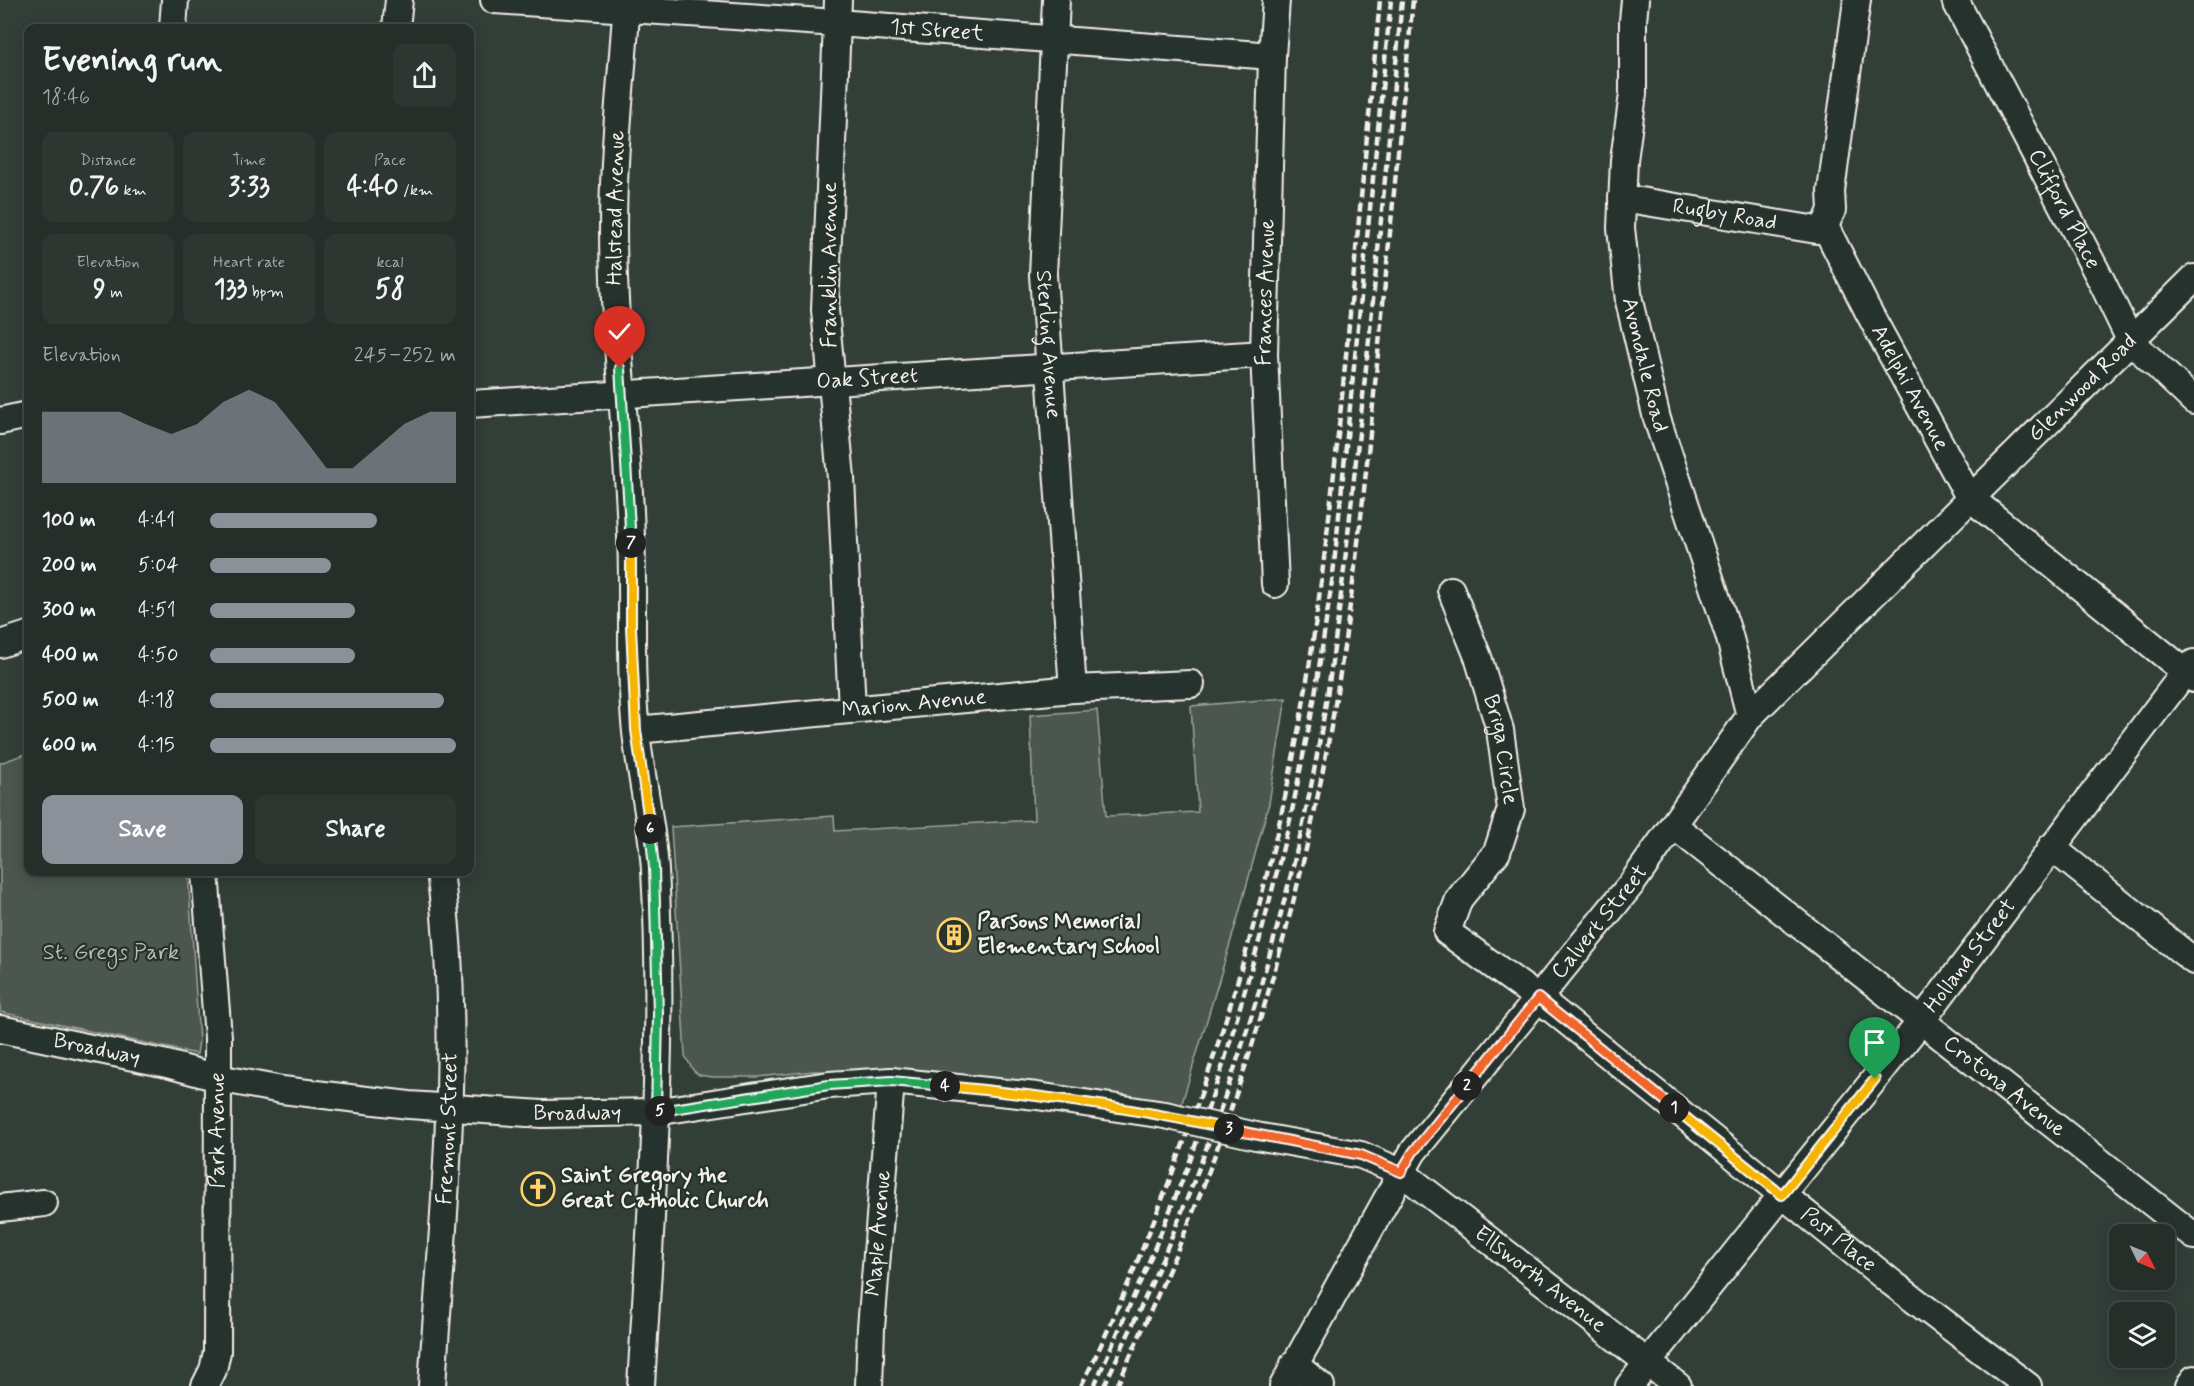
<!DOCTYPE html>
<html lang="en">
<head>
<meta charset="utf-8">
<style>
	:root { --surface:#262e2a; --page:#2e3632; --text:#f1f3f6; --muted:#a4a8a8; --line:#424a47; --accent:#8c9099 }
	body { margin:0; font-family:Mynerve,sans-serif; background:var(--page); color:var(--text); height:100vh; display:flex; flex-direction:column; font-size:22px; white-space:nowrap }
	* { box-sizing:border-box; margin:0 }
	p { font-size:20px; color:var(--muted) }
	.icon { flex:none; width:33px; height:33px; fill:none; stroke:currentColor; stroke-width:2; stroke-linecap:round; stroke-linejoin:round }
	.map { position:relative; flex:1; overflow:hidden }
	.sheet { position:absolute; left:24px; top:24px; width:450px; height:852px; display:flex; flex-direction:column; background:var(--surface); border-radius:12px; box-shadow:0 3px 15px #0003,0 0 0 2px var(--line) }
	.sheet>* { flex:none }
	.needle { width:39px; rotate:133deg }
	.controls { position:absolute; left:2109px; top:1224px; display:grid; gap:12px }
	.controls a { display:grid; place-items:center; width:66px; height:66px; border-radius:12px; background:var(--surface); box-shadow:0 3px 15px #0003,0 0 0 2px var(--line); font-size:30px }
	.pin { position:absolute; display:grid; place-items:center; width:51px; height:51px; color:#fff; margin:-62px -26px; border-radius:50% 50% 50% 0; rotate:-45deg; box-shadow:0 0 6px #0007 }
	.pin .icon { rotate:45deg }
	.km { position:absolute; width:30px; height:30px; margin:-15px; border-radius:50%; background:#222; color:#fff; font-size:16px; line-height:30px; text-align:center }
	.round { display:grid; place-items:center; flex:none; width:63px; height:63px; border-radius:12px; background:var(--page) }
	.headline { display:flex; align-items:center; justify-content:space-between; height:102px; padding:0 18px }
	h1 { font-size:33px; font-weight:800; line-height:45px }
	.metrics { display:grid; grid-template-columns:repeat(3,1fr); gap:9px; height:102px; padding:6px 18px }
	.metrics div { display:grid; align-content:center; border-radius:12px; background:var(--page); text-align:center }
	.metrics b { font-size:26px; font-weight:800 }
	.metrics small { font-size:16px; font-weight:400 }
	.metrics p { font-size:16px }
	.chart { height:168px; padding:12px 18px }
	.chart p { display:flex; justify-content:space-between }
	.chart svg { width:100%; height:108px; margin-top:6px; fill:var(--accent); opacity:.7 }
	.button { display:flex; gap:12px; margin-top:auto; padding:12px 18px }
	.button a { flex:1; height:69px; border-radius:12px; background:var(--accent); color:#fff; font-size:24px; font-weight:800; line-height:69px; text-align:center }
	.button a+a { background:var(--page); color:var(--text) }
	ul { padding:0 18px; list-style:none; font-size:20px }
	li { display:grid; grid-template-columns:96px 72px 1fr; align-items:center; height:45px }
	li i { height:15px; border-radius:8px; background:var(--accent) }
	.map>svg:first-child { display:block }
</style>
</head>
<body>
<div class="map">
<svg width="2194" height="1386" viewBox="0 0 2194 1386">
	<rect width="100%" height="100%" fill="#323e38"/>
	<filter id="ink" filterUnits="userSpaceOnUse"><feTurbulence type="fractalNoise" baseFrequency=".0167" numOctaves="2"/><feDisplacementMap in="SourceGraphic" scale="12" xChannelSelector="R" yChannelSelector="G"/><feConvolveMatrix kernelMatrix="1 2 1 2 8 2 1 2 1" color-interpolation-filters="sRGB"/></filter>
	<g filter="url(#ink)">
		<!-- green -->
		<g fill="#4c564f" stroke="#a0a49c" stroke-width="1.5">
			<path d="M1286 698 1269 803 1238 917 1179 1113 913 1074 814 1071 758 1077H712L699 1075 693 1070 685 1056 671 827 834 816 835 831 1034 820 1030 715 1097 710 1106 816 1198 812 1191 706Z"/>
			<path d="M28 753V872H188L199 1041 197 1054 0 1012V763Z"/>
		</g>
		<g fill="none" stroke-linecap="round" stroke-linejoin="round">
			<!-- minor casing -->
			<g stroke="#f4f1e8" stroke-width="30">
				<g id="minor">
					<path id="s1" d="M494 0 837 23 1272 56"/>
					<path d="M627 0C622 77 613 153 613 230 613 332 628 434 631 536 634 601 629 667 636 732 641 778 652 823 655 870 665 1042 651 1214 641 1386"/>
					<path d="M838 0 825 310 841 478 852 710"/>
					<path id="s2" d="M1056 0 1043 275 1073 689"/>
					<path id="s3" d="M1635 0 1633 21V94L1624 160 1621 228 1629 301 1657 419 1729 635 1750 716"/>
					<path id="s4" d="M1857 0 1831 191 1832 210 1825 226 1867 309 1969 497 2194 679"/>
					<path id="s5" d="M1955 0 2102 282 2130 340 2194 401"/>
					<path d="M173 28 175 0"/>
					<path d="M396 28 399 0"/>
					<path id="s6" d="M1622 198 1817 230 1825 226"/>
					<path id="s7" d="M470 404 1264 354"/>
					<path d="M0 421 28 415"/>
					<path id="s8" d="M1275 584 1264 354 1272 56 1276 0"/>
					<path id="s9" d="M1451 590 1478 657 1500 730 1511 809 1497 852 1459 899 1447 932 1538 998 1892 1283 2028 1386"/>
					<path d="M0 644 28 635"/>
					<path id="s10" d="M636 730 1073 689 1191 684"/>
					<path id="s11" d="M1673 825 2194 1236"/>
					<path d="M2051 847 2194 961"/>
					<path id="s12" d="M0 1029 167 1064 218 1078 282 1090 409 1105 542 1114 655 1112 829 1085 891 1081 1037 1096 1165 1115"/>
					<path id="s13" d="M1256 1136 1361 1155 1401 1172 1678 1386"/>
					<path d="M0 1208 44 1203"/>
					<path d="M1294 1364 1321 1386"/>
					<path id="s14" d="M205 1386 213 1370 217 1352 218 1078V1037L205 872"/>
					<path id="s15" d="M432 1386C443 1215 463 1042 440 872"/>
					<path id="s16" d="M869 1386 871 1328 891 1081"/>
					<path id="s17" d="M1283 1386 1413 1152 1633 882 1750 716 2194 278"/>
					<path id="s18" d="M1629 1386 1922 1020 2185 672 2194 663"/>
					<path d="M2189 1386 2194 1379"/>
				</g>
			</g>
			<!-- minor -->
			<use href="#minor" stroke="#26332d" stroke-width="26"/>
			<!-- rail -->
			<g stroke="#f4f1e8" stroke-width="4.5" stroke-dasharray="9 4.5" stroke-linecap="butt">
				<path d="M1081 1386C1109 1331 1133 1273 1156 1215 1222 1049 1274 875 1304 699 1326 564 1339 429 1352 293 1361 195 1371 98 1380 0"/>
				<path d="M1094 1386 1148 1264 1189 1164 1224 1062 1260 938 1291 816 1314 701 1333 575 1391 0"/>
				<path d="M1104 1386C1122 1347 1141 1308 1158 1269 1220 1125 1270 971 1304 819 1329 707 1342 592 1354 478 1372 319 1387 159 1402 0"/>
				<path d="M1117 1386C1149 1314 1183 1242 1210 1168 1252 1054 1287 937 1313 818 1346 668 1362 516 1377 364 1389 243 1401 121 1413 0"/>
			</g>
			<!-- minor-bridge casing -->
			<g stroke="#f4f1e8" stroke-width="30" stroke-linecap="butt">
				<path id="minor-bridge" d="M1165 1115 1256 1136"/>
			</g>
			<!-- minor-bridge -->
			<use href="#minor-bridge" stroke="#26332d" stroke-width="26"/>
		</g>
	</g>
	<g fill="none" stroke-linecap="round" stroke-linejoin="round" filter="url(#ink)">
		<!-- split-1 casing -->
		<g stroke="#fff" stroke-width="12">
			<path id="split-1" d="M1674 1108 1782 1195 1875 1079"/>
		</g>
		<!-- split-2 casing -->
		<g stroke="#fff" stroke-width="12">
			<path id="split-2" d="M1467 1086 1538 998 1674 1108"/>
		</g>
		<!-- split-3 casing -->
		<g stroke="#fff" stroke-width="12">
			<path id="split-3" d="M1229 1129 1361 1155 1401 1172 1413 1152 1467 1086"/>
		</g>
		<!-- split-4 casing -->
		<g stroke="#fff" stroke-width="12">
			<path id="split-4" d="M945 1086C1040 1095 1135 1108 1229 1129"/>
		</g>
		<!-- split-5 casing -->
		<g stroke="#fff" stroke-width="12">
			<path id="split-5" d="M660 1111 829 1085 891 1081 945 1086"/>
		</g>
		<!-- split-6 casing -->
		<g stroke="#fff" stroke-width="12">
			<path id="split-6" d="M650 829 654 868 658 1014 656 1112 660 1111"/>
		</g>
		<!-- split-7 casing -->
		<g stroke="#fff" stroke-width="12">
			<path id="split-7" d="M631 543V627L636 730 650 829"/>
		</g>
		<!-- split-8 casing -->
		<g stroke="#fff" stroke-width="12">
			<path id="split-8" d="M620 368 631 543"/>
		</g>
		<!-- split-1 -->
		<use href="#split-1" stroke="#f5b400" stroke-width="8"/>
		<!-- split-2 -->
		<use href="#split-2" stroke="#f0652b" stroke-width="8"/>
		<!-- split-3 -->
		<use href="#split-3" stroke="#f0652b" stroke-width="8"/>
		<!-- split-4 -->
		<use href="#split-4" stroke="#f5b400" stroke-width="8"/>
		<!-- split-5 -->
		<use href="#split-5" stroke="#22a559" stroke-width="8"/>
		<!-- split-6 -->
		<use href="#split-6" stroke="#22a559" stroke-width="8"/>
		<!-- split-7 -->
		<use href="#split-7" stroke="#f5b400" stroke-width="8"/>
		<!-- split-8 -->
		<use href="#split-8" stroke="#22a559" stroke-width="8"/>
	</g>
	<!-- icons -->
	<defs>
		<g id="building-ring" transform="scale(1.725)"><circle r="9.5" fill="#26332d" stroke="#ffd166" stroke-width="1.5"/><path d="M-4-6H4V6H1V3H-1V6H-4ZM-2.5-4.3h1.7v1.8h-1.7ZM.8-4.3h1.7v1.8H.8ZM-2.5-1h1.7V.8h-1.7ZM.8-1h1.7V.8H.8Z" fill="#ffd166"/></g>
		<g id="church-ring" transform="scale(1.725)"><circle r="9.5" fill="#26332d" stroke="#ffd166" stroke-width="1.5"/><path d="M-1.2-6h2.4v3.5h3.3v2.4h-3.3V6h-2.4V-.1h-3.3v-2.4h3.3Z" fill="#ffd166"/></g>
	</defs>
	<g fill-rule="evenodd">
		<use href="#building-ring" x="954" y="935"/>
		<use href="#church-ring" x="538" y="1189"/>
	</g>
	<g text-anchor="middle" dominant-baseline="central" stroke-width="4.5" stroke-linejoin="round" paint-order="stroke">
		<!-- street labels -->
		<g font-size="22" fill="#f4f1e8" stroke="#26332d">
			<text stroke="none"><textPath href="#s1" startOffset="444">1st Street</textPath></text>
			<text transform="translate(616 208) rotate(-89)">Halstead Avenue</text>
			<text stroke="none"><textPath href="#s5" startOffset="236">Clifford Place</textPath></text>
			<text stroke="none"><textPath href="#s6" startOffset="104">Rugby Road</textPath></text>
			<text transform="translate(830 265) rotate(-90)">Franklin Avenue</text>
			<text stroke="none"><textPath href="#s8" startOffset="292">Frances Avenue</textPath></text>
			<text stroke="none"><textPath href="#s2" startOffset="345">Sterling Avenue</textPath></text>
			<text stroke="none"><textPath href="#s3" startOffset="368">Avondale Road</textPath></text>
			<text stroke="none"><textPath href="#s7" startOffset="398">Oak Street</textPath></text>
			<text stroke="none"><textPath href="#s17" startOffset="1286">Glenwood Road</textPath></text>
			<text stroke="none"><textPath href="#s4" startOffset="412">Adelphi Avenue</textPath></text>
			<text stroke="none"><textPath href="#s10" startOffset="279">Marion Avenue</textPath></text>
			<text stroke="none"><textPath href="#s9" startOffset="168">Briga Circle</textPath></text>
			<text stroke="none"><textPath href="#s17" startOffset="564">Calvert Street</textPath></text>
			<text stroke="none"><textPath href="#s18" startOffset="549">Holland Street</textPath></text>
			<text stroke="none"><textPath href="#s12" startOffset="99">Broadway</textPath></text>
			<text stroke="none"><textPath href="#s11" startOffset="422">Crotona Avenue</textPath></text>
			<text stroke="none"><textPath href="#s12" startOffset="585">Broadway</textPath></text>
			<text stroke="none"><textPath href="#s15" startOffset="258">Fremont Street</textPath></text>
			<text stroke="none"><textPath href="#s14" startOffset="258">Park Avenue</textPath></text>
			<text stroke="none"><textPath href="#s16" startOffset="153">Maple Avenue</textPath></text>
			<text stroke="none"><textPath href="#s9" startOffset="867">Post Place</textPath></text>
			<text stroke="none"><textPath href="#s13" startOffset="326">Ellsworth Avenue</textPath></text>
		</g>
		<!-- poi labels -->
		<g font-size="22" font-weight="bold" fill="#f4f1e8" stroke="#26332d" text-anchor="start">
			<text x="977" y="922">Parsons Memorial<tspan x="977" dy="25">Elementary School</tspan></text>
			<text x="561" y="1176">Saint Gregory the<tspan x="561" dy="25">Great Catholic Church</tspan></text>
		</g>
		<!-- park labels -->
		<g font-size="22" fill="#b9bbb2" stroke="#26332d">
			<text x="111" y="953">St. Gregs Park</text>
		</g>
	</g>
</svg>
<div class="controls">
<a><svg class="needle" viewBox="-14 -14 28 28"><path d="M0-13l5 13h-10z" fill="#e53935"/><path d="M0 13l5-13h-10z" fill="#a4a8a8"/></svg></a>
<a><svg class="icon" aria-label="layers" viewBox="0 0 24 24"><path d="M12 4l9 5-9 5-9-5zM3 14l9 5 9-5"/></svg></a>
</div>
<div class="pin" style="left:1875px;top:1079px;background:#1e9e55"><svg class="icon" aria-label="arrive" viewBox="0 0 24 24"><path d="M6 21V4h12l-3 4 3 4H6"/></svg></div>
<div class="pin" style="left:620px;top:368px;background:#d93025"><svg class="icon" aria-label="check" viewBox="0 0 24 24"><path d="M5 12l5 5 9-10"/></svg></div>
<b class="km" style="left:1674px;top:1108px">1</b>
<b class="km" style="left:1467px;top:1086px">2</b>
<b class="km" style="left:1229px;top:1129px">3</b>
<b class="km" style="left:945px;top:1086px">4</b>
<b class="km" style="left:660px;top:1111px">5</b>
<b class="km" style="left:650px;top:829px">6</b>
<b class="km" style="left:631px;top:543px">7</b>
<section class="sheet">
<div class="headline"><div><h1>Evening run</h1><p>18:46</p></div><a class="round"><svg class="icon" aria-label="share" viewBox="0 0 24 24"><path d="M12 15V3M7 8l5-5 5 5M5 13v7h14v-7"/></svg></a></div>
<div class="metrics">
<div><p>Distance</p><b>0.76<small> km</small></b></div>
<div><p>Time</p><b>3:33</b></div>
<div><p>Pace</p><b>4:40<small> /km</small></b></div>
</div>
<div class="metrics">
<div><p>Elevation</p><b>9<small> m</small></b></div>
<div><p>Heart rate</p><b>133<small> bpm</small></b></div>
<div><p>kcal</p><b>58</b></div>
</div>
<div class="chart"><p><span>Elevation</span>245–252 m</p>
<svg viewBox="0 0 160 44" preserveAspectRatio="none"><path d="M0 44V15L10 15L20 15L30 15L40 20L50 24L60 20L70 11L80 6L90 11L100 24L110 38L120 38L130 29L140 20L150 15L160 15V44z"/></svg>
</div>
<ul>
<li><b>100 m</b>4:41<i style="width:68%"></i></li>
<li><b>200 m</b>5:04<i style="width:49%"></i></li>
<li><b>300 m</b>4:51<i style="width:59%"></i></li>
<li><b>400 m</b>4:50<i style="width:59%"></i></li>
<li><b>500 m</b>4:18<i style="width:95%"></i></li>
<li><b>600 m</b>4:15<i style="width:100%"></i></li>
</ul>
<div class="button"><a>Save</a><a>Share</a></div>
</section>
</div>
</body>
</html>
